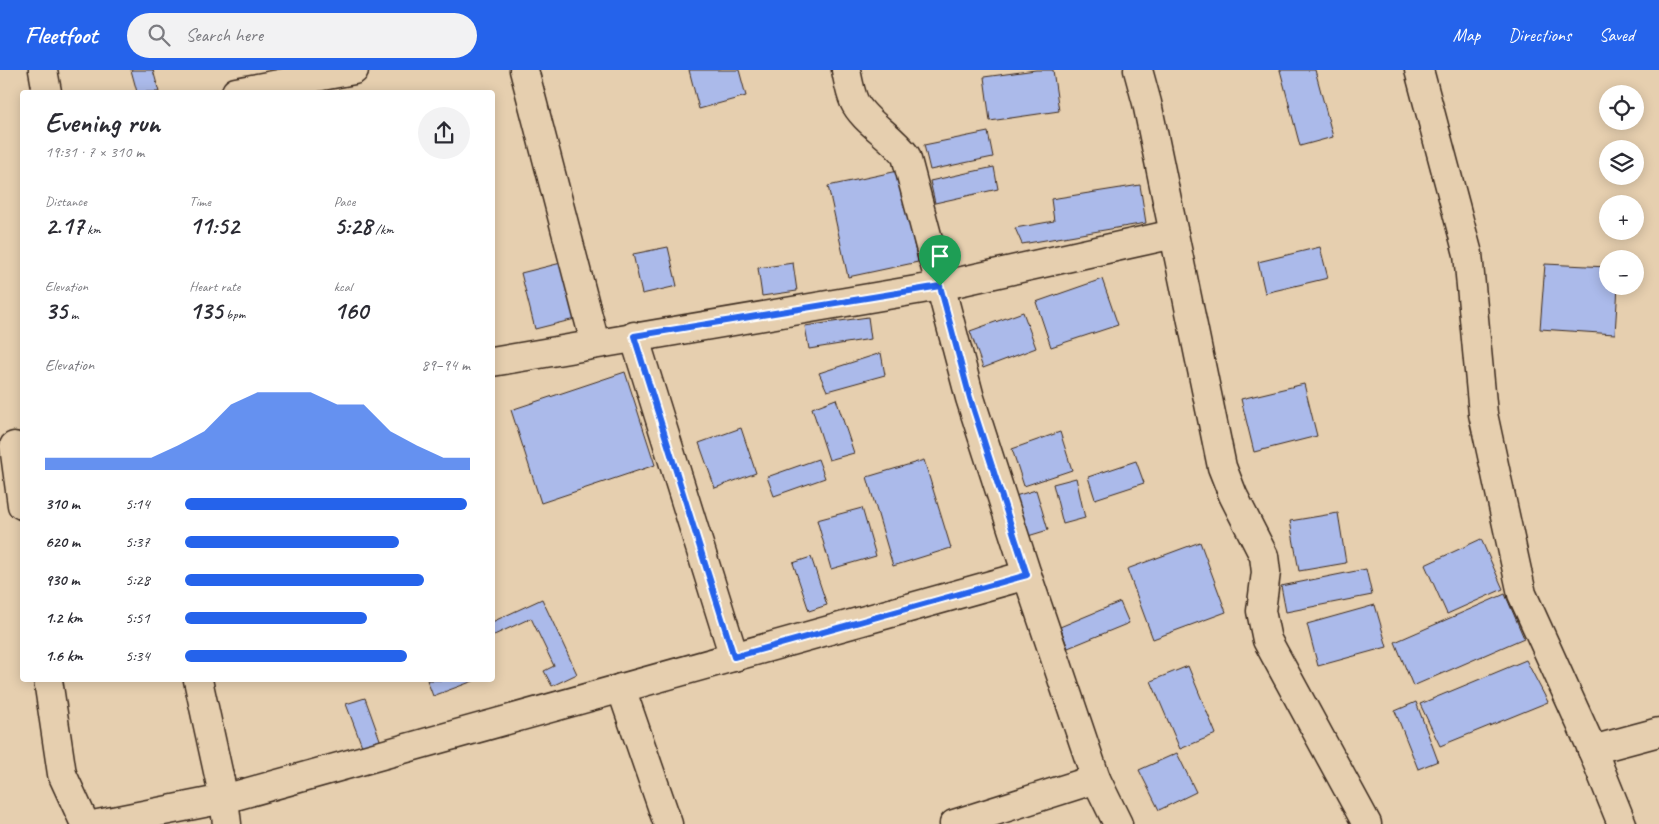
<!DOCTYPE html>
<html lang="en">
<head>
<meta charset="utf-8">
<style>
	:root { --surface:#fff; --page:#f2f2f3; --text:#2b2b33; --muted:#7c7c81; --accent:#2563eb }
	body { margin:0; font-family:Caveat,sans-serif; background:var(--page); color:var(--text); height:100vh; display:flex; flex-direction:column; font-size:19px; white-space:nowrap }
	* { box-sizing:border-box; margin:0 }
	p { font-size:16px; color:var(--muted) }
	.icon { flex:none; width:28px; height:28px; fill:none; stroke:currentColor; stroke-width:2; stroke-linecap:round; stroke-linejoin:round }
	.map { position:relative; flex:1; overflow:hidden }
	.drawer { position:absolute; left:20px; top:20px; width:475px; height:592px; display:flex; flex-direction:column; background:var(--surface); border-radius:5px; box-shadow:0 2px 12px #0003 }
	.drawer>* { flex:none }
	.fabs { position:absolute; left:1599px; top:15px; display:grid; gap:10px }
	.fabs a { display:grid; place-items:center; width:45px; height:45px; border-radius:50%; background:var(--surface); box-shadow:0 2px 12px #0003; font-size:25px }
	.pin { position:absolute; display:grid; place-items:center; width:42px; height:42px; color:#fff; margin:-51px -21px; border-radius:50% 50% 50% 0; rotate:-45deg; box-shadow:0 0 5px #0007 }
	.pin .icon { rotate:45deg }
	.round { display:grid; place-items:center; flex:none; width:52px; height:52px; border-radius:26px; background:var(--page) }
	.head { display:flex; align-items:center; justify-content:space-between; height:85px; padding:0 25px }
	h1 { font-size:28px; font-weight:600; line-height:38px }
	.stats { display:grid; grid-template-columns:repeat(3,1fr); gap:8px; height:85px; padding:5px 25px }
	.stats div { display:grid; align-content:center }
	.stats b { font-size:25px; font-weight:600 }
	.stats small { font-size:14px; font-weight:400 }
	.stats p { font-size:14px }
	.chart { height:140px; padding:10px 25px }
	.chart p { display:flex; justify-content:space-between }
	.chart svg { width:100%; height:90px; margin-top:5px; fill:var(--accent); opacity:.7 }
	ul { padding:0 25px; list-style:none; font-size:16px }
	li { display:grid; grid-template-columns:80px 60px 1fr; align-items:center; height:38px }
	li i { height:12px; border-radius:6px; background:var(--accent) }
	header { display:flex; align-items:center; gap:30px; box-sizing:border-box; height:70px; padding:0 25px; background:var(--accent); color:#fff }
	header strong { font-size:24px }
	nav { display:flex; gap:28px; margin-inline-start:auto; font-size:18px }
	.search { width:350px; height:45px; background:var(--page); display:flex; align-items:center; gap:12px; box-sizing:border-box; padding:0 18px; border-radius:28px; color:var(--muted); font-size:19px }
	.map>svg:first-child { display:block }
</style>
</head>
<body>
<header>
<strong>Fleetfoot</strong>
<div class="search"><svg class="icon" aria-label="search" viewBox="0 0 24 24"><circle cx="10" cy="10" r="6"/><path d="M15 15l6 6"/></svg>Search here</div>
<nav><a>Map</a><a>Directions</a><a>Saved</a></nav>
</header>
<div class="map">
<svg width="1659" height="754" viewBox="0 0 1659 754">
	<rect width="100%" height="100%" fill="#e6cfaf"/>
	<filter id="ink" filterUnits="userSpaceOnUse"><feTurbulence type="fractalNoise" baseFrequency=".02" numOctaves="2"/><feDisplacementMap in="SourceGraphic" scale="10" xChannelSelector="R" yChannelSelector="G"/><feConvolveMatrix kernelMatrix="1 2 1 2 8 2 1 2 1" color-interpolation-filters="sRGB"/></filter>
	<g filter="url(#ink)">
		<!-- building -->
		<g fill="#abbaea" stroke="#3b2a1e">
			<path d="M131 0H153L159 22H137Z"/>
			<path d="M689 0H739L746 26 699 39Z"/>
			<path d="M1036 0H1053L1059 41 990 51 984 7Z"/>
			<path d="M1280 0H1315L1333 67 1300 76Z"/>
			<path d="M988 62 993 87 930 100 924 75Z"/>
			<path d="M994 97 998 119 935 133 930 111Z"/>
			<path d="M898 101 918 192 848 207 828 116Z"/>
			<path d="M1140 115 1146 153 1022 174 1015 158 1054 151 1051 129Z"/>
			<path d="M668 177 677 216 642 224 633 184Z"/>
			<path d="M1320 177 1328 208 1265 223 1258 192Z"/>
			<path d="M561 193 575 249 535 259 521 203Z"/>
			<path d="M793 193 797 221 762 226 758 198Z"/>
			<path d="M1545 194 1608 197V216H1618L1615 264 1540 259Z"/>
			<path d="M1102 209 1118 255 1051 277 1036 232Z"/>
			<path d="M1023 242 1036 278 983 298 970 261Z"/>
			<path d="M868 247 871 269 809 279 805 256Z"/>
			<path d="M881 283 885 305 827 321 819 303Z"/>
			<path d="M625 302 655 395 541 433 511 340Z"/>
			<path d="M1304 314 1317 366 1254 382 1241 329Z"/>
			<path d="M836 329 854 383 829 390 812 338Z"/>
			<path d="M741 358 756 403 715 418 699 373Z"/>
			<path d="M1060 362 1072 400 1024 416 1012 379Z"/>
			<path d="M818 389 825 408 774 426 767 407Z"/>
			<path d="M924 390 951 478 893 496 867 407Z"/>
			<path d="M1136 391 1144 413 1095 429 1088 407Z"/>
			<path d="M1076 408 1085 448 1063 454 1053 414Z"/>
			<path d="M1036 420 1048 460 1028 466 1015 426Z"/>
			<path d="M862 438 876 486 831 499 817 450Z"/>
			<path d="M1338 443 1346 493 1299 501 1290 451Z"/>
			<path d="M1481 469 1503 519 1447 544 1425 495Z"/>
			<path d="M1200 472 1226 542 1153 569 1127 499Z"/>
			<path d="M811 487 827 535 809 541 793 493Z"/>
			<path d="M1366 499 1372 525 1286 542 1281 516Z"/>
			<path d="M1505 524 1524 568 1413 616 1395 572Z"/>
			<path d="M542 529 577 604 552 616 544 601 554 596 531 548 492 566V552Z"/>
			<path d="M1120 532 1129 553 1068 578 1060 557Z"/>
			<path d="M1375 535 1387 577 1318 596 1307 554Z"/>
			<path d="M1526 590 1548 632 1440 676 1420 634Z"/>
			<path d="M1188 596 1216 664 1180 679 1151 611Z"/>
			<path d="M427 610H476L433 626Z"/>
			<path d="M365 628 383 678 365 684 346 634Z"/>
			<path d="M1416 632 1438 691 1418 699 1395 641Z"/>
			<path d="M1177 683 1196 722 1159 740 1139 700Z"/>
		</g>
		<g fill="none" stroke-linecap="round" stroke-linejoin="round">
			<!-- minor casing -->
			<g stroke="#3b2a1e" stroke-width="31">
				<g id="minor">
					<path d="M43 0 47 22"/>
					<path d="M524 0 595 273"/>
					<path d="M846 0C848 10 850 22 854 31 863 51 892 66 906 86L970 328 1027 505 1096 709 1118 754"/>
					<path d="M1138 0 1147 33 1222 397 1233 425 1264 486 1266 502 1261 541 1267 570 1367 754"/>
					<path d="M1419 0 1468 184 1483 344 1522 524 1589 672 1622 754"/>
					<path d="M236 22 354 0"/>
					<path d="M634 266 734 587"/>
					<path d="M492 292 940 216 1174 164"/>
					<path d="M14 376 22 435"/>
					<path d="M48 610 62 704 85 754"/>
					<path d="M198 610 224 729 227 754"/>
					<path d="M621 618 668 754"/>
					<path d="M1592 680 1659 662"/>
					<path d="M98 754 224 729 1027 505"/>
					<path d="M954 754 1096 709"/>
				</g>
			</g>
			<!-- minor -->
			<use href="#minor" stroke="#e6cfaf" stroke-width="28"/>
		</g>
	</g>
	<g fill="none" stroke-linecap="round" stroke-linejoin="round" filter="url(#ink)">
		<!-- route casing -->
		<g stroke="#fff" stroke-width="10">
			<path id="route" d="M940 216 970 328 1027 505 734 587 634 266Z"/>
		</g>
		<!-- route -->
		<use href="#route" stroke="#2563eb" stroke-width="6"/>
	</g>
</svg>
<div class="fabs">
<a><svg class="icon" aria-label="locate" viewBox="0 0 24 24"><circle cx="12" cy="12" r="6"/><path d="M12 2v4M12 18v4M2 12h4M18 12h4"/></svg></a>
<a><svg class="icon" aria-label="layers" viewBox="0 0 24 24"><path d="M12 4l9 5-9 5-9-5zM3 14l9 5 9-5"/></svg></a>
<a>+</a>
<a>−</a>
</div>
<div class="pin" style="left:940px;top:216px;background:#1e9e55"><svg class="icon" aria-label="arrive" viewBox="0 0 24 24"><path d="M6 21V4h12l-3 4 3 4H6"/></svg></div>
<section class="drawer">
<div class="head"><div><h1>Evening run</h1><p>19:31 · 7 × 310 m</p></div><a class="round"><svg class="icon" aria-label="share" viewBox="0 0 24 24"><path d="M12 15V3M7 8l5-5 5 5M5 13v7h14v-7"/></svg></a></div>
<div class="stats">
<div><p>Distance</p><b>2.17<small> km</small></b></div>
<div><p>Time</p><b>11:52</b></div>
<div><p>Pace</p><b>5:28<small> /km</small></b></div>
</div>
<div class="stats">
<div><p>Elevation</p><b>35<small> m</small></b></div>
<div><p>Heart rate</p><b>135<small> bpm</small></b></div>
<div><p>kcal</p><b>160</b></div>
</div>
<div class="chart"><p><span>Elevation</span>89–94 m</p>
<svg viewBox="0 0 160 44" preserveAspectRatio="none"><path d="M0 44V38L10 38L20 38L30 38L40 38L50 32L60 25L70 12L80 6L90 6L100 6L110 12L120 12L130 25L140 32L150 38L160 38V44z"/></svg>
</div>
<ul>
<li><b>310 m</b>5:14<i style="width:99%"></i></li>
<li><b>620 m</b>5:37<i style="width:75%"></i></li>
<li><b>930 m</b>5:28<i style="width:84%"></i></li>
<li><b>1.2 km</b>5:51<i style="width:64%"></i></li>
<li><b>1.6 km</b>5:34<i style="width:78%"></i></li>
</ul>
</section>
</div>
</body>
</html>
